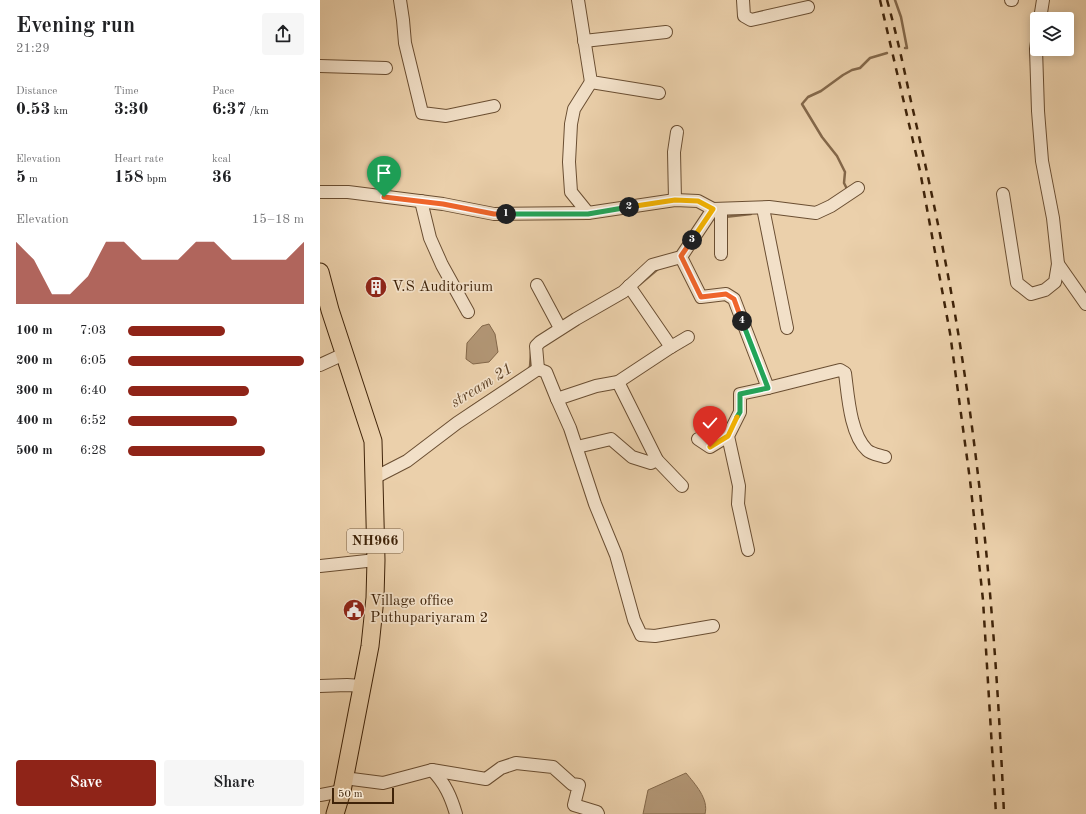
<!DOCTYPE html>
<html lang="en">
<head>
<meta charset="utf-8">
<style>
	:root { --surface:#fff; --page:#f6f6f6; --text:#202124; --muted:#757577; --accent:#8f2418 }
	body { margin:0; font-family:"Old Standard TT",serif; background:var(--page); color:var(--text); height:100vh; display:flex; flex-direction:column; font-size:15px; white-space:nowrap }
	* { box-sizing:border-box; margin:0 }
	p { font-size:13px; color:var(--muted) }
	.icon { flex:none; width:22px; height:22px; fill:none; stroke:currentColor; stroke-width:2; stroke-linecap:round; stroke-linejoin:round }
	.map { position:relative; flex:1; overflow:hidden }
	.details { display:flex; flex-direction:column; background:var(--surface); width:320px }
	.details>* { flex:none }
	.controls { position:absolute; left:710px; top:12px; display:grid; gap:8px }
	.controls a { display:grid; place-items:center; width:44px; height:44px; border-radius:4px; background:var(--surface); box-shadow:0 2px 10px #0003; font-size:20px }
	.scale { position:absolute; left:12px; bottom:10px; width:62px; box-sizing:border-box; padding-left:4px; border:2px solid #3f2309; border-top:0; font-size:11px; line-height:14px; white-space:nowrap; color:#3f2309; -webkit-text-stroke:3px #f2e0c8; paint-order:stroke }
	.pin { position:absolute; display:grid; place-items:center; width:34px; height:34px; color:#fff; margin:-41px -17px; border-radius:50% 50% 50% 0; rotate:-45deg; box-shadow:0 0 4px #0007 }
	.pin .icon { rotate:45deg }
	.km { position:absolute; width:20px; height:20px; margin:-10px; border-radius:50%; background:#222; color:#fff; font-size:11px; line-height:20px; text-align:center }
	.round { display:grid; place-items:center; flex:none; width:42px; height:42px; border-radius:4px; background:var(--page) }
	.summary { display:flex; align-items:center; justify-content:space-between; height:68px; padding:0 16px }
	h1 { font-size:22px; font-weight:700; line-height:30px }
	.stats { display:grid; grid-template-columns:repeat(3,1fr); gap:6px; height:68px; padding:4px 16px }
	.stats div { display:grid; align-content:center }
	.stats b { font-size:17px; font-weight:700 }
	.stats small { font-size:11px; font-weight:400 }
	.stats p { font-size:11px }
	.chart { height:112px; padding:8px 16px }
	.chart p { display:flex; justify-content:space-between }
	.chart svg { width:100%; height:72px; margin-top:4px; fill:var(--accent); opacity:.7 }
	.button { display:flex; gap:8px; margin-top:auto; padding:8px 16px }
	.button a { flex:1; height:46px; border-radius:4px; background:var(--accent); color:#fff; font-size:16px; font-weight:700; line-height:46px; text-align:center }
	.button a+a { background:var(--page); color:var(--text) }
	ul { padding:0 16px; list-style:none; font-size:13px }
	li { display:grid; grid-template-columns:64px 48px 1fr; align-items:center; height:30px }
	li i { height:10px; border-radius:5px; background:var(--accent) }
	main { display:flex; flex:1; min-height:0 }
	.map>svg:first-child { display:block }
</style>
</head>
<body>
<main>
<section class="details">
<div class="summary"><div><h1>Evening run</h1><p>21:29</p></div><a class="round"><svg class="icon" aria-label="share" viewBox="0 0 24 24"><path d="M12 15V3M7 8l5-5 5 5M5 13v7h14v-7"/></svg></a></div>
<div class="stats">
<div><p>Distance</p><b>0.53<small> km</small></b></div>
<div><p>Time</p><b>3:30</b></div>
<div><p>Pace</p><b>6:37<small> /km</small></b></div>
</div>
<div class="stats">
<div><p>Elevation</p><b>5<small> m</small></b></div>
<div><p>Heart rate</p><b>158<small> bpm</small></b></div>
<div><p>kcal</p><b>36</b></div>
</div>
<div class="chart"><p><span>Elevation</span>15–18 m</p>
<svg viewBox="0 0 160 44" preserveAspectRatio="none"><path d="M0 44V6L10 17L20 38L30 38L40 27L50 6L60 6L70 17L80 17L90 17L100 6L110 6L120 17L130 17L140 17L150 17L160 6V44z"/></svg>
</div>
<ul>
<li><b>100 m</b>7:03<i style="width:55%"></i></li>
<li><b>200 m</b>6:05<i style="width:100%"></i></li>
<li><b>300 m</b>6:40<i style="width:69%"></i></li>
<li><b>400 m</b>6:52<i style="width:62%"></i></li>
<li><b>500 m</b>6:28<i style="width:78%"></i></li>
</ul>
<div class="button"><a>Save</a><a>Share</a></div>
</section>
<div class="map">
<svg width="766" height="814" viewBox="0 0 766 814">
	<rect width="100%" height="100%" fill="#ebd0ab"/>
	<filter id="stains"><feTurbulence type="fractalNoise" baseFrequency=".005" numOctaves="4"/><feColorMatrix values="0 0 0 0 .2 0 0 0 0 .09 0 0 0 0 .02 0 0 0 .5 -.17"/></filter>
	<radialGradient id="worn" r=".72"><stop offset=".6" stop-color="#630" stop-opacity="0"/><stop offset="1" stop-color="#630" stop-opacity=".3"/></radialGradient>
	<!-- water -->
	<g fill="#b19574" stroke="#836749">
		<path d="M169 324 175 334 178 352 169 362 153 364 146 359 147 343 162 326Z"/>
		<path d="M366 773C375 784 389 799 385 814H323L328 790Z"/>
	</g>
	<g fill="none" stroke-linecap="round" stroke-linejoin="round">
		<!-- stream -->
		<g stroke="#836749" stroke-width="2.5">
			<path d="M575 0 581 17 587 48H585"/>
			<path d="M528 191 524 183 525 172 517 156 502 137 482 104 488 97 501 91 523 75 532 70 540 68 550 58 567 53"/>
			<path d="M405 217 431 214"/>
			<path d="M319 285 338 269"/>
			<path d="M209 368 210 367 211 352"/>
			<path d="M148 409 174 392"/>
		</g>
		<!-- minor casing -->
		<g stroke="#6a4e32" stroke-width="14">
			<g id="minor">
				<path d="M80 0 83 20 85 43 102 113 126 116 174 106"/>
				<path d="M258 0 271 82 339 93"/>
				<path d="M423 0 424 16 431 20 488 7"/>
				<path d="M691 0H692"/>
				<path d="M720 19 723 0"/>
				<path d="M264 41 346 32"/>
				<path d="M0 66 66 68"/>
				<path d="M271 82 254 109 251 124 249 162 251 192 268 213 355 200 378 201 393 209"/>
				<path d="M0 192H28L123 204 174 214 268 213"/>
				<path d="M683 194 697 283 711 294 725 290 735 282 738 264 733 218 722 161 718 111 716 49 717 42"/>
				<path d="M355 200 354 152 357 132"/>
				<path d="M101 201 110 238 122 265 148 312"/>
				<path d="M443 208 467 328"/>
				<path d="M401 209V254"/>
				<path d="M361 257 381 297 406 294 414 299 448 388 420 394V412L408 436 419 486 418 504 428 550"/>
				<path d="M738 264 766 304"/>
				<path d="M217 285 240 328"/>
				<path d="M351 347 368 337"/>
				<path d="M0 365 24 354"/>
				<path d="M218 369 226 372 237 399 276 386 298 382 351 347 309 286"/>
				<path d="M298 382 337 460 362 486"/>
				<path d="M448 388 520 370 525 373C528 395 530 434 547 450 551 454 559 455 565 457"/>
				<path d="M237 399 250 428 275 504 296 555 314 620 321 635 335 636 393 626"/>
				<path d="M378 439 390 447 408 436"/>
				<path d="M257 447 291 439 312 457 331 463 337 460"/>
				<path d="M54 478 87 461 137 423 218 369 216 346 220 342 256 319 303 292 332 265 361 257 393 209 449 207 496 213 511 206 538 188"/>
				<path d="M0 566 56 560"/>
				<path d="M0 686 27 685 42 686"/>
				<path d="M112 770C125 783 131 797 136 814"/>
				<path d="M24 778 63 783 112 770 166 779 181 768 196 763 233 767 252 784 259 785 254 805 277 812 278 814"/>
				<path d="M0 795 22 791"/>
			</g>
		</g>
		<!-- highway casing -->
		<g stroke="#3f2309" stroke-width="19">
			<path id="highway" d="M0 272 10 310 53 441 56 560 55 598 50 646 22 791 15 814"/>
		</g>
		<!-- minor -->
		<use href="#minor" stroke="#f2e0c8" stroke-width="12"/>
		<!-- highway -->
		<use href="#highway" stroke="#ebd0ab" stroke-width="17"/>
		<!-- rail -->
		<g stroke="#3f2309" stroke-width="2.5" stroke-dasharray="7 7" stroke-linecap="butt">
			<path d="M560 0 600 171 630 333 650 480 663 600 676 814"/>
			<path d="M567 0C576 32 583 64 590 97 608 175 625 253 638 332 664 491 677 653 684 814"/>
		</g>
	</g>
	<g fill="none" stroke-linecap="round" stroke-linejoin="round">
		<!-- split-1 casing -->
		<g stroke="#fff" stroke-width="8">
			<path id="split-1" d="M64 197 123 204 174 214H186"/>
		</g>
		<!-- split-2 casing -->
		<g stroke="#fff" stroke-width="8">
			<path id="split-2" d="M186 214H268L309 207"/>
		</g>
		<!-- split-3 casing -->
		<g stroke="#fff" stroke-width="8">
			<path id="split-3" d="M309 207 355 200 378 201 393 209 372 240"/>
		</g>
		<!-- split-4 casing -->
		<g stroke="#fff" stroke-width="8">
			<path id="split-4" d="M372 240 361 256 381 297 406 294 414 299 422 321"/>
		</g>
		<!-- split-5 casing -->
		<g stroke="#fff" stroke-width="8">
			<path id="split-5" d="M417 417 420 412V394L448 388 422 321"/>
		</g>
		<!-- split-6 casing -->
		<g stroke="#fff" stroke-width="8">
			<path id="split-6" d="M390 447 408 436 417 417"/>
		</g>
		<!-- split-1 -->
		<use href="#split-1" stroke="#f0652b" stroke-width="5"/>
		<!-- split-2 -->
		<use href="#split-2" stroke="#22a559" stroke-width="5"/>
		<!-- split-3 -->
		<use href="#split-3" stroke="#f5b400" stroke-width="5"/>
		<!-- split-4 -->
		<use href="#split-4" stroke="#f0652b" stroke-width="5"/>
		<!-- split-5 -->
		<use href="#split-5" stroke="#22a559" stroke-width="5"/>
		<!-- split-6 -->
		<use href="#split-6" stroke="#f5b400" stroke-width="5"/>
	</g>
	<!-- icons -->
	<defs>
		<g id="building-disc" transform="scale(1.15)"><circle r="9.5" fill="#8f2418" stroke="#f2e0c8"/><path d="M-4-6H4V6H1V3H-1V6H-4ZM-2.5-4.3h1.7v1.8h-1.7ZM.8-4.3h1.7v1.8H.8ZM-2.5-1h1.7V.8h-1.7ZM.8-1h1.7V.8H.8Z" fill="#fff"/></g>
		<g id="civic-disc" transform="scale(1.15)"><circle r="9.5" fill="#8f2418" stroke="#f2e0c8"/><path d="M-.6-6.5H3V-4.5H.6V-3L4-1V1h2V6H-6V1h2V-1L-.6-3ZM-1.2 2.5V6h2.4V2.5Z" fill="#fff"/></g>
	</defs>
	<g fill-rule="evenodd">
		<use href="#building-disc" x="56" y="287"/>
		<use href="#civic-disc" x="34" y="610"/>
	</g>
	<g text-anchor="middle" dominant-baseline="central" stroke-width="3.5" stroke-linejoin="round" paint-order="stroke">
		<!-- shield labels -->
		<rect fill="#f2e0c8" stroke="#755c42" stroke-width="1" x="27" y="529" width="56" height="24" rx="3"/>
		<g font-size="14" font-weight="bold" fill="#3f2309">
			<text x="55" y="541">NH966</text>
		</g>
		<!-- poi labels -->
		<g font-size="15" fill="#3f2309" stroke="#f2e0c8" text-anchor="start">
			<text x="72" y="287">V.S Auditorium</text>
			<text x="50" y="601">Village office<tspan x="50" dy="17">Puthupariyaram 2</tspan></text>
		</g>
		<!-- water labels -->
		<g font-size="16" font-style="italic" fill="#614529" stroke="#f2e0c8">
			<text transform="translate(162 386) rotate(-32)">stream 21</text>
		</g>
	</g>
	<rect width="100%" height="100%" filter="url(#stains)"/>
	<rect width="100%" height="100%" fill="url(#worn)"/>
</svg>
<div class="controls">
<a><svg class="icon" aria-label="layers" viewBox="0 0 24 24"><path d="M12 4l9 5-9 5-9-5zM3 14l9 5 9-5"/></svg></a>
</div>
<div class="scale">50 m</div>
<div class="pin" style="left:64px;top:197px;background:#1e9e55"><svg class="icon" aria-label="arrive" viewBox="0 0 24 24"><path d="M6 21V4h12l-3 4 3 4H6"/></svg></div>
<div class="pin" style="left:390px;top:447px;background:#d93025"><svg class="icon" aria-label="check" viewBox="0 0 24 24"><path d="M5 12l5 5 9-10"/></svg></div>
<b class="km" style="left:186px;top:214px">1</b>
<b class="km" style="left:309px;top:207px">2</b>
<b class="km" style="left:372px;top:240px">3</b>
<b class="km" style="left:422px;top:321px">4</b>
</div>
</main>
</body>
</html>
